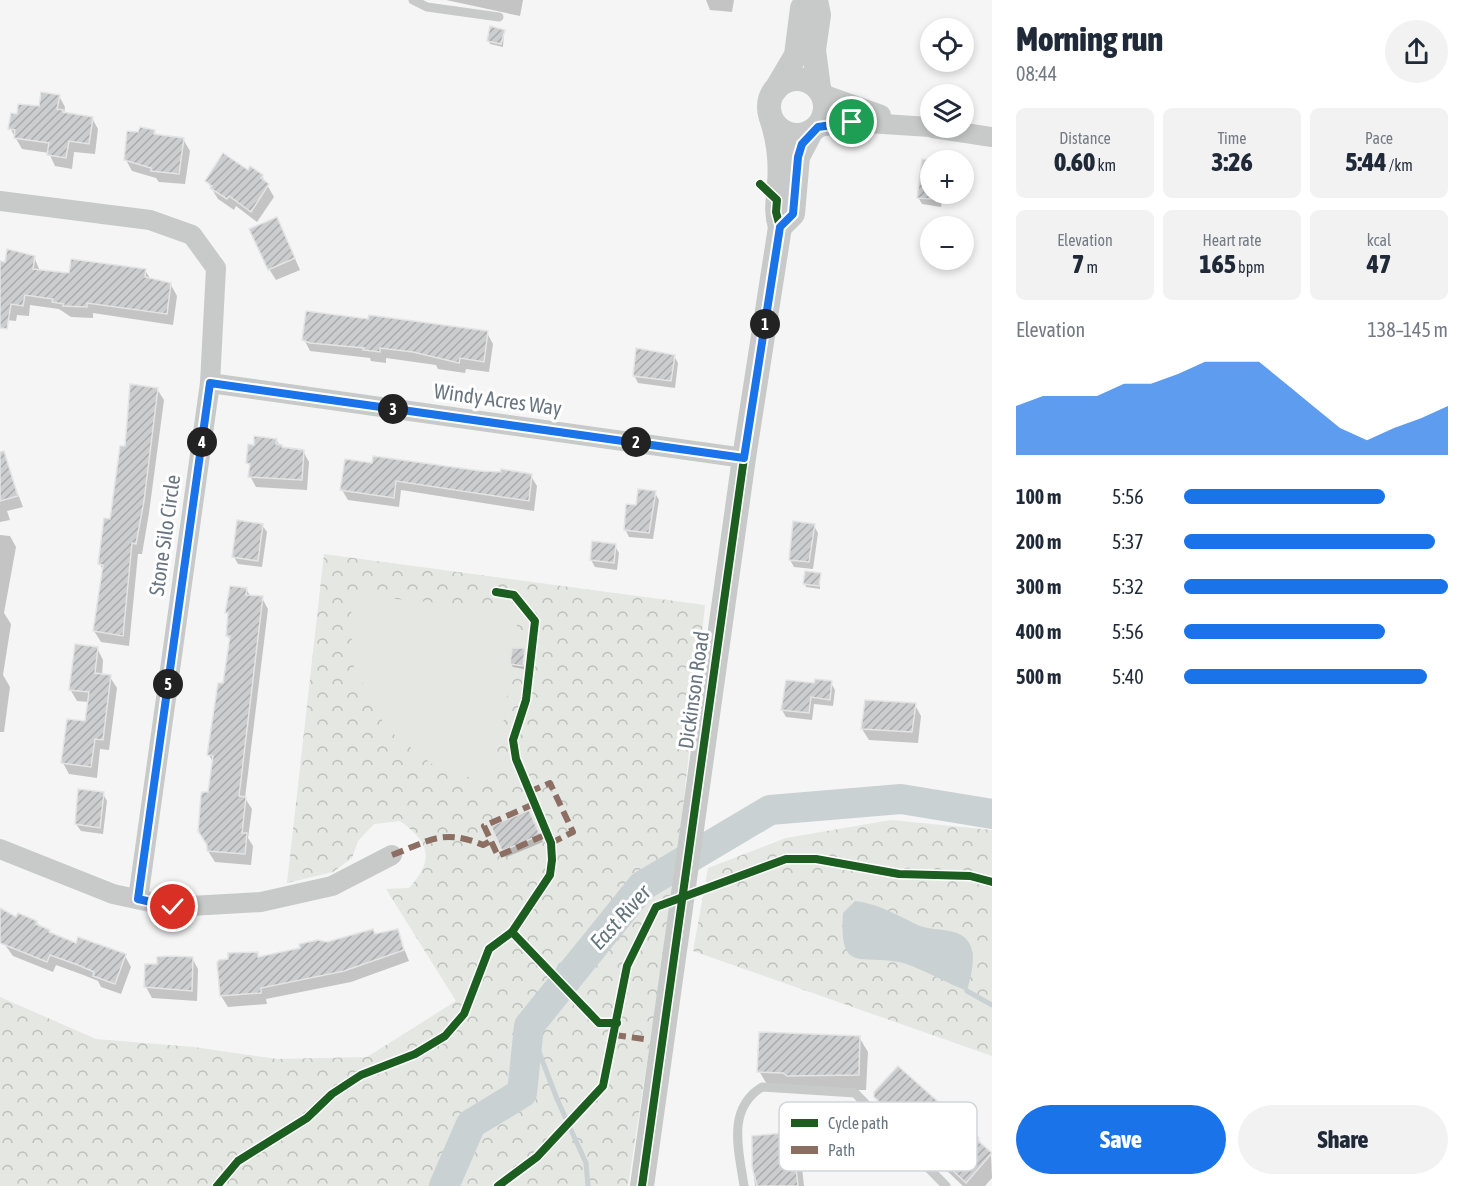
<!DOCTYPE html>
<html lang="en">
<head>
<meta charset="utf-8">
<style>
	:root { --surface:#fff; --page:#f2f2f3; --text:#1f2937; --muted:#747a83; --accent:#1a73e8 }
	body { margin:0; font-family:"Asap Condensed",sans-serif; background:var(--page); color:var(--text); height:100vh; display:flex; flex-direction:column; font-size:22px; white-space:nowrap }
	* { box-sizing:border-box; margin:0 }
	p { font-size:20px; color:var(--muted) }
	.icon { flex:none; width:33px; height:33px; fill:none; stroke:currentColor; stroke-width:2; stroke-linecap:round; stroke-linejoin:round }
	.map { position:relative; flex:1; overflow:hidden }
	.sheet { display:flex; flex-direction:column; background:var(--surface); width:480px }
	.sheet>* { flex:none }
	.controls { position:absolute; left:920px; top:18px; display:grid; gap:12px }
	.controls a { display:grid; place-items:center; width:54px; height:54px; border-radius:50%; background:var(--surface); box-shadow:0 3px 9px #0003; font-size:30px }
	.pin { position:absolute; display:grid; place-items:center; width:51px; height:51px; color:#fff; margin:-26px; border:3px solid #fff; border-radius:50%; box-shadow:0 2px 6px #0007 }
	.km { position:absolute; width:30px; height:30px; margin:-15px; border-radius:50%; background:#222; color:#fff; font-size:16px; line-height:30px; text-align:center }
	.round { display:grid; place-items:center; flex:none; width:63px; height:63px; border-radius:32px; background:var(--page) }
	.overview { display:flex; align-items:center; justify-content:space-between; height:102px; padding:0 24px }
	h1 { font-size:33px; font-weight:800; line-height:45px }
	.stats { display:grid; grid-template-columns:repeat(3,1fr); gap:9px; height:102px; padding:6px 24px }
	.stats div { display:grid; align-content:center; border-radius:9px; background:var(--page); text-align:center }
	.stats b { font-size:26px; font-weight:800 }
	.stats small { font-size:16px; font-weight:400 }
	.stats p { font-size:16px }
	.chart { height:168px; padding:12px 24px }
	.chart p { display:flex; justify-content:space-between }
	.chart svg { width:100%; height:108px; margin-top:6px; fill:var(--accent); opacity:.7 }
	.button { display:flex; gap:12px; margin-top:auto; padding:12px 24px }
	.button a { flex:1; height:69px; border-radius:36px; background:var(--accent); color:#fff; font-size:24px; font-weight:800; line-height:69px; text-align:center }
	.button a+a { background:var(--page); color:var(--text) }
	ul { padding:0 24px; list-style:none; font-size:20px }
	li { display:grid; grid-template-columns:96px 72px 1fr; align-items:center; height:45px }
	li i { height:15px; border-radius:8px; background:var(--accent) }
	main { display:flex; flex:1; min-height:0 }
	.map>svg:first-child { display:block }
</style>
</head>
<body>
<main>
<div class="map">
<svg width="992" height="1186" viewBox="0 0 992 1186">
	<defs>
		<pattern id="park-crowns" width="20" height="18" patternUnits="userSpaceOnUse" patternTransform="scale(1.5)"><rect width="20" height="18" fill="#e5e7e3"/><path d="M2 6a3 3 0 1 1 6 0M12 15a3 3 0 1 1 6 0" fill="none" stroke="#bec0bd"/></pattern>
		<pattern id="building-hatch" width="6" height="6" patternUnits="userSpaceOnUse" patternTransform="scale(1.5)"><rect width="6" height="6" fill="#cccdce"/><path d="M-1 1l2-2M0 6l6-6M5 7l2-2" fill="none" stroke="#aaabad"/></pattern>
	</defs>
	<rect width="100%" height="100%" fill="#f5f5f5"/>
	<!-- park -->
	<g fill="url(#park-crowns)">
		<path d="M324 554 705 605 675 880 628 1186H0V997L96 1039 194 1047 277 1059 367 1057 456 1001 386 889 409 888C434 860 431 843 400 821L374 824 358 841 352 858 333 872 287 883Z"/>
		<path d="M891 820 992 830V1056L693 951 708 868 786 838Z"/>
	</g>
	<!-- garden -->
	<path fill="#e5e7e3" d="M351 595 506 609 517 624 503 725 489 784 433 765 386 728 352 663Z"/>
	<!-- water -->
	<path fill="#cad1d3" d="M855 901C880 904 898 916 920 926 932 930 945 929 957 933 981 942 972 973 967 991 949 984 915 965 899 962 859 955 839 973 843 913Z"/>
	<!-- shadow -->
	<g fill="#0003">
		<path d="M446 0H523L520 16Z"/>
		<path d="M706 0H734L732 12 710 10Z"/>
		<path d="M504 31 503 47 490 44 489 41Z"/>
		<path d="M59 96 65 107 64 114 92 118 98 129 95 154 74 152 72 169 55 166 49 153 22 149 10 128 18 116 40 108Z"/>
		<path d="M154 131 157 136 183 139 190 151 185 184 159 182 156 178 132 171 126 160Z"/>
		<path d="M248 172 262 176 274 197 257 222 236 206 234 210 218 199 207 181Z"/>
		<path d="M930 179V194H943L941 207 922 204 918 197Z"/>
		<path d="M277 218 300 270 276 280 269 269Z"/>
		<path d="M8 251 34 257 40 271 70 275 145 270 151 280 171 285 177 296 173 325 93 313V318L71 317 59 309 30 305 29 316 17 315 16 321 6 320 0 314V263H6Z"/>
		<path d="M487 333 493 344 489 372 466 369 465 373 438 369 436 365 386 358V363L371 361 370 358 310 351 304 339Z"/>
		<path d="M674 356 678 363 675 388 638 383 634 375Z"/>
		<path d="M157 389 164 400 149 513 142 554H138L129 646 101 642 94 631 103 571 100 564 126 448Z"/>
		<path d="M276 440 283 449 303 451 309 462 307 490 256 487 250 476 251 469 248 463 256 446Z"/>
		<path d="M4 457 23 507 7 511 10 520 0 522V458Z"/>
		<path d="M373 465 531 476 537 486 534 511 401 490 399 507 348 500 342 490Z"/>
		<path d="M655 493 659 500 653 539 629 537 625 529Z"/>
		<path d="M262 525 267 532 262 567 238 564 234 557Z"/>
		<path d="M814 526 818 533 813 569 794 567 790 560Z"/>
		<path d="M0 535 10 536 16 547 4 613 11 624 3 675 10 687 4 732H0Z"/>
		<path d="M615 546 619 553 617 570 595 567 591 560Z"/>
		<path d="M820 575V589L806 587 805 584Z"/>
		<path d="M246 589 251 597 262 598 268 609 245 798 252 809 248 838 253 846 251 865 215 862 208 851 209 794 214 763 208 754 225 685 231 642 227 635 230 617 227 612Z"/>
		<path d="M97 648 103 660 102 676 110 677 117 688 109 750 100 749 97 778 69 774 63 763 86 722 89 702 77 701 70 689Z"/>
		<path d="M524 650V669L513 667 511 664Z"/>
		<path d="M787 682 831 683 835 690 833 706 814 704 812 720 786 717 782 710Z"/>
		<path d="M915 705 921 716 918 743 869 740 862 729Z"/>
		<path d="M103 794 107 801 103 834 81 831 76 824Z"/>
		<path d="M533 819 543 842 507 857 503 850Z"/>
		<path d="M0 911 17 919 36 922 52 935 77 945 125 956 131 967 121 994 101 987 98 981 86 976 56 965 53 972 13 956 0 938Z"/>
		<path d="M397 931 409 961 351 982 266 999 267 1004 228 1007 221 996 219 963 257 954 259 958Z"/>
		<path d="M192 958 198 969 197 1001 152 998 146 987 158 966Z"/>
		<path d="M859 1037 868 1052 866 1090H797L768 1086 759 1071Z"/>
		<path d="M898 1068 978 1139 991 1155 992 1178 985 1186H963L885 1112 883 1103 876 1096Z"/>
		<path d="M791 1134 800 1149 804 1186H755L753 1167Z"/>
	</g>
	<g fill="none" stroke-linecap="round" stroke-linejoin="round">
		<!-- stream -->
		<g stroke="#cad1d3" stroke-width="5">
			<path d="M967 991 992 1005"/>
			<path d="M529 1026 557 1099 586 1163 588 1186"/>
		</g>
		<!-- river -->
		<path stroke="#cad1d3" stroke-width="30" d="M444 1186 471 1124 522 1093 529 1026 642 886 770 810 901 799 992 814"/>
	</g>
	<!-- building -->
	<g fill="url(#building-hatch)" stroke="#e4e4e4" stroke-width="1.5">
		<path d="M490 26 505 30 501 44 487 41Z"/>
		<path d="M41 92 60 95 57 109 63 110V112L93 117 89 144 69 141 66 158 47 155 49 143 14 138 15 130 8 129 11 113 17 114 18 104 39 106Z"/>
		<path d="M140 127 155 130 154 134 184 138 179 174 151 171V168L124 160 127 131 138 132Z"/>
		<path d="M223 153 248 170 250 166 263 175 261 178 269 184 251 212 229 196 227 199 210 188 212 186 205 181Z"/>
		<path d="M922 159 930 160V199L917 198Z"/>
		<path d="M277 217 295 258 268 270 249 229Z"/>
		<path d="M7 249 35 256 33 269 69 273 71 259 146 269 145 277 171 283 167 314 87 303V307L63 306 64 304 52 302 53 299 25 295 23 306 11 304 7 329 0 328V261L5 262Z"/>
		<path d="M306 311 368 319 369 315 488 331 484 362 460 358 459 363 413 352 380 348V352L363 350 364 348 310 343 302 340Z"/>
		<path d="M636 348 675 355 671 381 633 376Z"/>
		<path d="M130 384 158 388 144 501 136 544 132 543 123 636 93 631 103 565 98 564 104 518 110 519 120 446H125Z"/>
		<path d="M254 436 277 439 276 444 282 445V447L304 450 302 480 248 477 250 464 246 463 248 444 254 445Z"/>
		<path d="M4 451 18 496 0 501V452Z"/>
		<path d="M373 456 481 471 501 472V469L532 474 529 501 396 481 394 498 340 490 345 459 372 463Z"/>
		<path d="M638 489 656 491 649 533 624 530 626 504 636 505Z"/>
		<path d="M237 520 263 524 258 561 232 557Z"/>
		<path d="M793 521 815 524 809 562 789 560Z"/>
		<path d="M592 541 616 544 614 563 590 560Z"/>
		<path d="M805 571 821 573 819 586 803 584Z"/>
		<path d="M230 586 247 588 246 595 263 596 239 796 246 797 242 833H247L245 854 207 851V845L198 831 201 795 202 792H208L213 756 207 755 218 683H223L230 636H226L228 613H225Z"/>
		<path d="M75 644 98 647 95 673 111 675 103 740 95 739 91 767 61 763 67 719 85 721 89 692 69 690Z"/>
		<path d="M512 648H525L523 666 510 664Z"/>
		<path d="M815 679 832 681 830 700 811 697 809 713 781 710 786 680 814 683Z"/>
		<path d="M865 700 916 703 912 732 861 729Z"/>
		<path d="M78 789 104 792 100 828 75 824Z"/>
		<path d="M529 810 540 835 502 851 491 826Z"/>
		<path d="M0 908 16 917 18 913 37 921 36 924 50 930 49 932 76 943 78 937 126 954 115 984 93 976 94 972 78 965 50 955 47 962 0 943Z"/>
		<path d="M373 929 375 934 398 929 404 950 344 971 261 988V993L220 996 217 963 219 960 228 959V953L258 952V957L300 948 299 944 318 940 327 942Z"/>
		<path d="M169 956 193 957 192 991 144 987 145 964H157V957Z"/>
		<path d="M759 1032 860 1036 859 1075 787 1076 783 1073 757 1072Z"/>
		<path d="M898 1066 979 1138 977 1140 992 1153 966 1183 874 1097V1092Z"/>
		<path d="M792 1132 798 1186H757L752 1167V1136Z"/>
	</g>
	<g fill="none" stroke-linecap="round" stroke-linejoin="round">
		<!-- service -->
		<g stroke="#c8caca" stroke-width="9">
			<path d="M413 0 427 7 499 17"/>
			<path d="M744 1186C739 1151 726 1109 762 1087L855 1093 946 1186"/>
		</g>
		<!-- minor -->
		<g stroke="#c8caca" stroke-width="20">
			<path d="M822 94 881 115"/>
			<path d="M818 127 852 122 930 127"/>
			<path d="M933 128 992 137"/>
			<path d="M0 201 150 220 192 235 216 268 210 383 138 899"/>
			<path d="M210 383 744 458"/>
			<path d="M0 849 113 894 173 907 261 902 332 886 392 855"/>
		</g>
		<!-- tertiary -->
		<g stroke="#c8caca" stroke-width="24">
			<path d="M816 0 819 15 814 50 819 88"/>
			<circle cx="797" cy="107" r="28"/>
			<path d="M776 89 796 55 802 8 807 0"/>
			<path d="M780 227 793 214 798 157 811 132"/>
			<path d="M642 1186 744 458 780 227C775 211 778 201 779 184 781 161 778 139 771 118"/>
		</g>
		<!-- quiet -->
		<g stroke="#8d6e63" stroke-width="6" stroke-dasharray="12 6" stroke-linecap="butt">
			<path d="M529 792 550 783 573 832 551 843"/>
			<path d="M534 804 484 826 498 856 547 834"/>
			<path d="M392 855C430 841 442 828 483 845L491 841"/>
			<path d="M614 1035 644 1039"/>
		</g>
		<!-- cycleway casing -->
		<g stroke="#fff" stroke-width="11">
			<g id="cycleway">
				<path d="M496 592 514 595 535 621 526 700 513 740 516 759 551 843 552 860 550 875 512 932 599 1023H617"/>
				<path d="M217 1186 238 1161 307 1118 332 1094 361 1075 415 1054 445 1036 464 1014 489 949 512 932"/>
				<path d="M498 1186 537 1157 603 1086 627 966 656 907 786 859H816L899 874 970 876 992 882"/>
				<path d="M642 1186 744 458 780 227 776 212 777 200 760 184"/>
			</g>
		</g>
		<!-- cycleway -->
		<use href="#cycleway" stroke="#1b5e20" stroke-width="8"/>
	</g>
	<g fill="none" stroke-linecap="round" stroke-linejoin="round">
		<!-- route casing -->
		<g stroke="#fff" stroke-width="12">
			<path id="route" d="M173 907 138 899 210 383 744 458 780 227 793 214 798 157 802 144 818 127 852 122"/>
		</g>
		<!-- route -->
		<use href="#route" stroke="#1a73e8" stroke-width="8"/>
	</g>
	<g text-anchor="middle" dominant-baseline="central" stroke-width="6" stroke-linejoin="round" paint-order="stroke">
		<!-- street labels -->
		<g font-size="21" fill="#697681" stroke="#fff">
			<text transform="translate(498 399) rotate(8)">Windy Acres Way</text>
			<text transform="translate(164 535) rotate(-82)">Stone Silo Circle</text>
			<text transform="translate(693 690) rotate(-82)">Dickinson Road</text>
		</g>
		<!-- water labels -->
		<g font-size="22" font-style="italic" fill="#65777d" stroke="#fff">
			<text transform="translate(620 917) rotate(-48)">East River</text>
		</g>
	</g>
	<!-- legend -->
	<rect x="779" y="1102" width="198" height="69" rx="9" fill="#fff" stroke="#d2d6d9" stroke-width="1.5"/>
	<rect x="791" y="1119" width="27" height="8" fill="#1b5e20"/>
	<rect x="791" y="1146" width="27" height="8" fill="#8d6e63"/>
	<g font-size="16" fill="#697681">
		<text x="828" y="1129">Cycle path</text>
		<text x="828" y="1156">Path</text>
	</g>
</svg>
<div class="controls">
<a><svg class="icon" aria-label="locate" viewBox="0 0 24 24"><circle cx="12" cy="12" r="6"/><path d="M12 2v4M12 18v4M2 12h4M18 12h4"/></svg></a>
<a><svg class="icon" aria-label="layers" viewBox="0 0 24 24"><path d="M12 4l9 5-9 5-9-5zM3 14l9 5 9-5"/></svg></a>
<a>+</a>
<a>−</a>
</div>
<div class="pin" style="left:852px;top:122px;background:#1e9e55"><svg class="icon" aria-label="arrive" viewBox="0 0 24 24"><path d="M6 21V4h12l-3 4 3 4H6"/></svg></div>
<div class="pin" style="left:173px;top:907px;background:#d93025"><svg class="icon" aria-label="check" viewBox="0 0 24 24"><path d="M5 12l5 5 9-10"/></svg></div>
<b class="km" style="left:765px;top:324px">1</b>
<b class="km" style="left:636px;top:442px">2</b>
<b class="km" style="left:393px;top:409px">3</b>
<b class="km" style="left:202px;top:442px">4</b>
<b class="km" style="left:168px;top:684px">5</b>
</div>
<section class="sheet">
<div class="overview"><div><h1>Morning run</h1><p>08:44</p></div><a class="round"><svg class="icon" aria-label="share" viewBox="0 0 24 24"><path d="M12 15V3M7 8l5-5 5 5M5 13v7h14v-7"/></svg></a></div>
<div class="stats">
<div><p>Distance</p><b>0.60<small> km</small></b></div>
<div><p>Time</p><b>3:26</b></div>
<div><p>Pace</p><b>5:44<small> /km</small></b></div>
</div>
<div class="stats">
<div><p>Elevation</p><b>7<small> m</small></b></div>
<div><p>Heart rate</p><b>165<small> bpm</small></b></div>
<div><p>kcal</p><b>47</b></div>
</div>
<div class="chart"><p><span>Elevation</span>138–145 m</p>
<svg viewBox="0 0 160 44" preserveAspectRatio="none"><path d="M0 44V24L10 20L20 20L30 20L40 15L50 15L60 11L70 6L80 6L90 6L100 15L110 24L120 33L130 38L140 33L150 29L160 24V44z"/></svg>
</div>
<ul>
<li><b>100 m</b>5:56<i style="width:76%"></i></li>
<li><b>200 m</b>5:37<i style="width:95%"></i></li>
<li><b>300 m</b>5:32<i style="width:100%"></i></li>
<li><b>400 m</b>5:56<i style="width:76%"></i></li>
<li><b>500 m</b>5:40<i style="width:92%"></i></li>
</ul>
<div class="button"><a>Save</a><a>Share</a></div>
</section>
</main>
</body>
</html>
